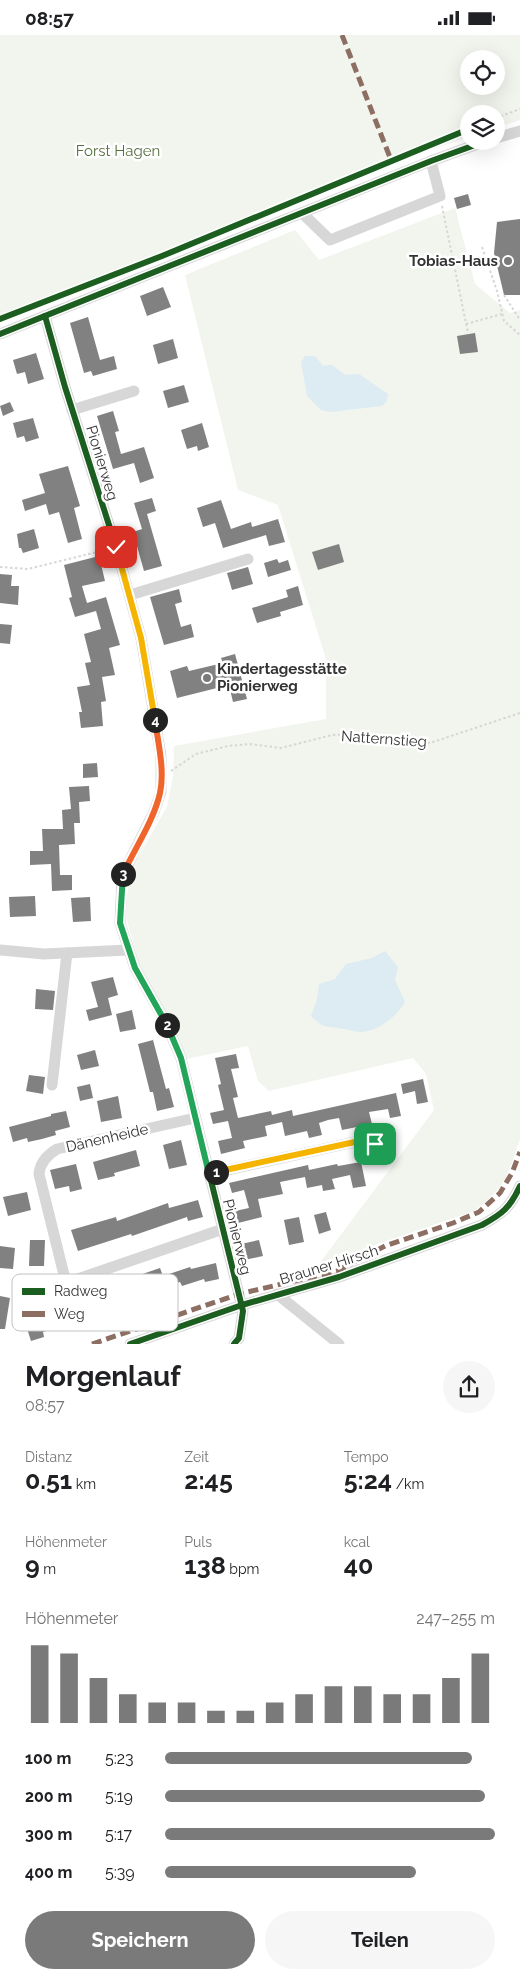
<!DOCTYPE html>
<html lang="de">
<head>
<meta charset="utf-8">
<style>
	:root { --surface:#fff; --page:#f6f6f6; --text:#202124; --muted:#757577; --accent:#7a7a7a }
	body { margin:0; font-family:Raleway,sans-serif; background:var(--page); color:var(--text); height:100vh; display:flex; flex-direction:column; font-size:19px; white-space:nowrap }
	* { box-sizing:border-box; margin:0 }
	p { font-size:16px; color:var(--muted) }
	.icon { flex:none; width:28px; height:28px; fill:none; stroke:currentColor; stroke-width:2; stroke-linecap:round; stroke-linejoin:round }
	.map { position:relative; height:1309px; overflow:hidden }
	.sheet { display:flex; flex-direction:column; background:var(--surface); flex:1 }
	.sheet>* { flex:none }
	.buttons { position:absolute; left:460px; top:15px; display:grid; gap:10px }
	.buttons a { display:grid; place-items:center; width:45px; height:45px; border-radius:50%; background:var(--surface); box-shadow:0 5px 20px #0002; font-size:25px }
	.pin { position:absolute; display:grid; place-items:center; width:42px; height:42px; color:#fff; margin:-21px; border-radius:10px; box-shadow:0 2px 8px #0006 }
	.km { position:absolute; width:25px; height:25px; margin:-12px; border-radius:50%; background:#222; color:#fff; font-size:14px; line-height:25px; text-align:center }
	.round { display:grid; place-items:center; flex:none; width:52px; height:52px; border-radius:26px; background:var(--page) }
	.summary { display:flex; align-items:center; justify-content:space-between; height:85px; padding:0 25px }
	h1 { font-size:28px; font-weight:700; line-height:38px }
	.figures { display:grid; grid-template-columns:repeat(3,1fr); gap:8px; height:85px; padding:5px 25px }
	.figures div { display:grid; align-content:center }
	.figures b { font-size:25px; font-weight:700 }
	.figures small { font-size:14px; font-weight:400 }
	.figures p { font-size:14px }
	.chart { height:140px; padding:10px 25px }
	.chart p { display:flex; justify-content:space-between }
	.chart svg { width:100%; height:90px; margin-top:5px; stroke:var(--accent); stroke-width:6 }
	.cta { display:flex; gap:10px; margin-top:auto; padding:10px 25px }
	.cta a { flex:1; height:58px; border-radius:30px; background:var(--accent); color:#fff; font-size:20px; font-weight:700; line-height:58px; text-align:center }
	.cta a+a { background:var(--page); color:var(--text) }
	ul { padding:0 25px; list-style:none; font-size:16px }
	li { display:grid; grid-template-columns:80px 60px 1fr; align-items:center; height:38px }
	li i { height:12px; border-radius:6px; background:var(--accent) }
	.status { display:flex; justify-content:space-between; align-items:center; height:35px; padding:0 25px; background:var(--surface); direction:ltr }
	.status svg { height:14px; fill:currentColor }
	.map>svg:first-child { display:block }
</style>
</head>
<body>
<div class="status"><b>08:57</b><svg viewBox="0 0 49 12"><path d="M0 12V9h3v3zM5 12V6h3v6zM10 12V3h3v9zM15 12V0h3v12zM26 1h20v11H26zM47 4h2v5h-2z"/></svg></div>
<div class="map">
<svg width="520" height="1309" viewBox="0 0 520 1309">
	<rect width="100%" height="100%" fill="#fff"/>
	<!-- green -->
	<g fill="#f1f5ed" fill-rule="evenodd">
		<path d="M0 0H520V85L496 93V79H469V102L410 122 0 288ZM469 24H496V51H469Z"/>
		<path d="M455 173 475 249 510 278 520 275V1104C507 1141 507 1152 474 1176L319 1229 434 1075 426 1039 413 1023 269 1056 258 1046 248 1011 186 1024 139 929 125 878 130 836 167 772 173 741 174 711 326 684V624L278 470 238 455 185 240 295 195 319 225Z"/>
	</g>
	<!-- water -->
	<g fill="#ddebf3">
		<path d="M305 321H315L323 331 332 330 345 340 359 339 388 359 387 366 382 371 330 377 321 375 307 361 301 327Z"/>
		<path d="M385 916 398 932 395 945 405 967C396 982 377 998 358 997 353 996 347 994 342 994 325 990 325 995 311 981L317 965 319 949 335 944 346 929 372 923Z"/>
	</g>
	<!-- building -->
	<g fill="#818181">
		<path d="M468 159 471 170 457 174 454 163Z"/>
		<path d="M520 184V260H504L494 218 497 187Z"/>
		<path d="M163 252 171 272 147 281 140 261Z"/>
		<path d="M88 282 100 325 114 321 117 334 93 341 91 336 84 338 70 288Z"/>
		<path d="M475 298 478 317 460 319 457 301Z"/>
		<path d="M173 304 178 323 158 329 153 310Z"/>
		<path d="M36 318 44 344 28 349 25 337 17 339 13 325Z"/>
		<path d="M184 350 189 367 168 373 163 356Z"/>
		<path d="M10 367 14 376 3 381 0 371Z"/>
		<path d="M113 376 119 396 115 397 121 419 144 412 154 443 140 448 134 428 113 434 97 381Z"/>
		<path d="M33 383 39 403 26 407 24 401 17 403 13 388Z"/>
		<path d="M202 388 209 412 198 416 197 411 187 414 181 395Z"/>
		<path d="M68 431 80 471 74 473 82 504 68 508 59 477 49 480 46 469 25 476 22 465 45 458 39 439Z"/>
		<path d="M152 463 156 476 147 479 162 531 144 536 133 497 142 494 134 468Z"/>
		<path d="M221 465 231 494 251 487 252 492 278 484 285 507 269 511 266 500 223 513 215 488 203 492 197 473Z"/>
		<path d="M34 494 39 513 23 518 21 513H19L17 499Z"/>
		<path d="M339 509 344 527 318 535 312 517Z"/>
		<path d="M99 521 105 546 82 551 87 568 106 562 120 610 109 613 115 640 102 642 106 666 101 667 103 691 81 693 79 677H82L77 652 90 650 85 628 91 627 84 599 101 594 96 576 75 582 69 563 72 562 64 530Z"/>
		<path d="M277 524 279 528 288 525 291 535 268 542 264 528Z"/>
		<path d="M248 532 253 549 232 555 227 538Z"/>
		<path d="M0 539 12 540 11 551H19L18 570 0 568Z"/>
		<path d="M298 551 303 570 280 577 281 581 257 588 252 573 288 562 286 555Z"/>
		<path d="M179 554 182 567 175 569 181 592 191 589 194 602 164 610 150 562Z"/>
		<path d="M0 589 12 590 10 609 0 608Z"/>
		<path d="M235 619 247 664 233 667 229 650 177 663 170 636 187 631 189 636 223 628 221 623Z"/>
		<path d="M97 728 98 742 83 743V729Z"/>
		<path d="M89 751 90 766 79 767 80 788H74L75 809 59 810 60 840H72V855L52 856 51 829 30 830V816H43L42 794H63L62 775 71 774 69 752Z"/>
		<path d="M35 861 36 881 10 882 9 862Z"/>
		<path d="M90 862 91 886 73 887 71 863Z"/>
		<path d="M113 942 118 960 108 963 112 980 89 986 86 975 98 972 91 947Z"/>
		<path d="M36 954 55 956 53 975 35 974Z"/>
		<path d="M132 975 136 994 120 997 116 979Z"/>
		<path d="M153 1005 166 1054 169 1053 174 1072 157 1076 153 1057H150L138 1009Z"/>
		<path d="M95 1015 99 1031 81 1035 77 1020Z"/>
		<path d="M236 1019 239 1033 231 1034 238 1062 233 1063 238 1083 271 1076 272 1080 292 1075 293 1081 396 1058 401 1081 390 1083 388 1074 369 1077 372 1089 342 1095 339 1083 328 1085 319 1088 322 1100 309 1103 307 1096 285 1101 282 1087 265 1091 267 1101 243 1106 245 1113 221 1119 218 1106 232 1103 228 1086 213 1089 210 1078 224 1075 218 1050 221 1049 215 1023Z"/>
		<path d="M29 1040 45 1042 43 1059 26 1056Z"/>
		<path d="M423 1044 428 1067 417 1069 415 1056 403 1059 401 1049Z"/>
		<path d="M90 1049 93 1063 80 1066 77 1052Z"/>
		<path d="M118 1061 122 1083 101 1087 97 1066Z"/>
		<path d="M66 1076 70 1092 55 1096 56 1100 42 1104 28 1107 27 1103 13 1107 9 1092 51 1081V1079Z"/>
		<path d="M181 1105 187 1130 169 1134 163 1110Z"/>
		<path d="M136 1115 140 1131 114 1138 115 1141 98 1145 93 1127Z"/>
		<path d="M361 1127 366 1151 353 1153 350 1140 332 1144 335 1154 323 1156 322 1150 307 1153 305 1142 280 1147 283 1159 258 1164 262 1182 238 1188 235 1176 249 1173 244 1155 232 1158 229 1148 308 1130 309 1135 337 1129 338 1131Z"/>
		<path d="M76 1129 82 1154 70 1157 69 1151 55 1154 50 1135Z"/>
		<path d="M27 1157 31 1175 8 1181 3 1162Z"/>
		<path d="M198 1165 203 1182 188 1186 187 1182 132 1201 131 1199 78 1216 71 1195 116 1182 117 1186 168 1168 169 1173Z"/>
		<path d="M326 1177 331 1195 319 1199 314 1180Z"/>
		<path d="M299 1182 304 1207 289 1210 284 1185Z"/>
		<path d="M30 1205H45L44 1231H29Z"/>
		<path d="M259 1205 263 1221 244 1225 241 1209Z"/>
		<path d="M0 1211 15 1213 13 1234 0 1233Z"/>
		<path d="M216 1228 219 1244 205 1247 204 1244 182 1251 180 1247 124 1265 90 1276 92 1280 43 1297 44 1302 31 1306 25 1287 66 1273 64 1266 160 1233 163 1241 190 1232 191 1234Z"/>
		<path d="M0 1261 10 1263 5 1294H0Z"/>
	</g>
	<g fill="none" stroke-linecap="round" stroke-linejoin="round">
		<!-- path -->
		<g stroke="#d6d6d6" stroke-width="2" stroke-dasharray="2.5 2.5" stroke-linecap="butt">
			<path d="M496 83 520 74"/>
			<path d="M442 171 468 298"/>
			<path d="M482 212 497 256 504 286 520 300"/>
			<path d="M504 260 520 285"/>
			<path d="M0 284 162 221 469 94"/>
			<path d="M466 289 502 279"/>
			<path d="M0 532 28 534 105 515"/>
			<path d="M171 736 196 719 228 711 250 709 281 713 332 700 348 699 430 708 520 678"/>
		</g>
		<!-- minor -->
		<g stroke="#d7d7d7" stroke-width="11">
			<path d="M496 103 520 96"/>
			<path d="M302 178 330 205 440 161 431 126"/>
			<path d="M45 281 65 352 116 512 141 603 161 721V757L154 777 122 841 120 888 135 933 165 986 181 1023 243 1276 239 1303 234 1309"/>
			<path d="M0 299 431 126 486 106"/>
			<path d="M72 375 134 356"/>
			<path d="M130 560 248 524"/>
			<path d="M0 915 44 919 128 915"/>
			<path d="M52 1050 67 918"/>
			<path d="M195 1083 57 1114C47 1120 40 1127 39 1139L66 1248 223 1194"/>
			<path d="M209 1139 364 1105 375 1109"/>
			<path d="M277 1259 339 1309"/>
			<path d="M23 1264 66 1248"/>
			<path d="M130 1309 242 1270 339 1242 482 1190C502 1179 510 1173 520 1151"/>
		</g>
		<!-- quiet -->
		<g stroke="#8d6e63" stroke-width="5" stroke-dasharray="10 5" stroke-linecap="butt">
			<path d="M342 0 391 125"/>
			<path d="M92 1309 239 1259 337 1236 385 1211 453 1188 479 1177 500 1158 512 1138 520 1117"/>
		</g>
		<!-- cycleway casing -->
		<g stroke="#fff" stroke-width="9">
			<g id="cycleway">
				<path d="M45 281 65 352 116 512 141 603 161 721V757L154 777 122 841 120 888 135 933 165 986 181 1023 243 1276 239 1303 234 1309"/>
				<path d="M0 284 162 221 469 94"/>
				<path d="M0 299 431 126 486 106"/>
				<path d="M130 1309 242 1270 339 1242 482 1190C502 1179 510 1173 520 1151"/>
			</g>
		</g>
		<!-- cycleway -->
		<use href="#cycleway" stroke="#1b5e20" stroke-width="6"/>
	</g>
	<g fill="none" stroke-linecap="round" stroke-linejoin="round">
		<!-- split-1 casing -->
		<g stroke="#fff" stroke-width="10">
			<path id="split-1" d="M216 1137 364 1105 375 1109"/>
		</g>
		<!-- split-2 casing -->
		<g stroke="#fff" stroke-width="10">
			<path id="split-2" d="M167 990 181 1023 209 1139 216 1137"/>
		</g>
		<!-- split-3 casing -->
		<g stroke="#fff" stroke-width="10">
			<path id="split-3" d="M123 839 120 888 135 933 167 990"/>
		</g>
		<!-- split-4 casing -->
		<g stroke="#fff" stroke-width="10">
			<path id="split-4" d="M123 839C135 813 154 785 160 758 165 735 158 708 155 685"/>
		</g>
		<!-- split-5 casing -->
		<g stroke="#fff" stroke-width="10">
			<path id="split-5" d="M116 512 141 603 155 685"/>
		</g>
		<!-- split-1 -->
		<use href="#split-1" stroke="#f5b400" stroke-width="6"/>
		<!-- split-2 -->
		<use href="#split-2" stroke="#22a559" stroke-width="6"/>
		<!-- split-3 -->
		<use href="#split-3" stroke="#22a559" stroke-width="6"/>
		<!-- split-4 -->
		<use href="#split-4" stroke="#f0652b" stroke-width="6"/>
		<!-- split-5 -->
		<use href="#split-5" stroke="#f5b400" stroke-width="6"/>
	</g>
	<!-- markers -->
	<g fill="#7a7a7a" stroke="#fff" stroke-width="2">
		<circle cx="508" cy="226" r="5"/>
		<circle cx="207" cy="643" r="5"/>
	</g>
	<g text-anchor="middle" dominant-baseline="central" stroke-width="5" stroke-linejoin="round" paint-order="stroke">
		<!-- park labels -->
		<g font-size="15" fill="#56703f" stroke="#fff">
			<text x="118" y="116">Forst Hagen</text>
		</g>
		<!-- poi labels -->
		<g font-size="15" font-weight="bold" fill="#333" stroke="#fff" text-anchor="end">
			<text x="498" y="226">Tobias-Haus</text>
			<text x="217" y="634" text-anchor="start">Kindertagesstätte<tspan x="217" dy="17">Pionierweg</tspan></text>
		</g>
		<!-- street labels -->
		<g font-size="15" fill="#333" stroke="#fff">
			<text transform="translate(102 428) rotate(73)">Pionierweg</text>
			<text transform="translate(384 704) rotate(4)">Natternstieg</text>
			<text transform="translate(107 1103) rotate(-13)">Dänenheide</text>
			<text transform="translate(237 1202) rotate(76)">Pionierweg</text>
			<text transform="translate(329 1230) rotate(-17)">Brauner Hirsch</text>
		</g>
	</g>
	<!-- legend -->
	<rect x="12" y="1239" width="166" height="57" rx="8" fill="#fff" stroke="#c2c2c2" stroke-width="1"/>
	<rect x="22" y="1253" width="23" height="7" fill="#1b5e20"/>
	<rect x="22" y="1276" width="23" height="6" fill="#8d6e63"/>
	<g font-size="14" fill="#333">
		<text x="54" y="1261">Radweg</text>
		<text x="54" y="1284">Weg</text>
	</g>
</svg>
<div class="buttons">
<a><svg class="icon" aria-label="locate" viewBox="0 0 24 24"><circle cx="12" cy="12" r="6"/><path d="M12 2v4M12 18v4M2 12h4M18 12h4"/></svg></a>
<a><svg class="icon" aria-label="layers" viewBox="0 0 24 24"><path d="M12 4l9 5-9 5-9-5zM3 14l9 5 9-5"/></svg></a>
</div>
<div class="pin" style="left:375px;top:1109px;background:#1e9e55"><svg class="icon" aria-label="arrive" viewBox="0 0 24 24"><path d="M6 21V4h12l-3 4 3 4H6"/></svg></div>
<div class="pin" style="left:116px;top:512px;background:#d93025"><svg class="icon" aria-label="check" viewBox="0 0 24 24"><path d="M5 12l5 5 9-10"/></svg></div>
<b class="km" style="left:216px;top:1137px">1</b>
<b class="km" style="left:167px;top:990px">2</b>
<b class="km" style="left:123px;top:839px">3</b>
<b class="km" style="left:155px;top:685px">4</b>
</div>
<section class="sheet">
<div class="summary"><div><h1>Morgenlauf</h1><p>08:57</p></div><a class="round"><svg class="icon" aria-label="share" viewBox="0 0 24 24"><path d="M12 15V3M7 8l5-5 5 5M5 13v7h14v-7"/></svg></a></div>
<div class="figures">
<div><p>Distanz</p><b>0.51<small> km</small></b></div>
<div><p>Zeit</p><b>2:45</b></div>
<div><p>Tempo</p><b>5:24<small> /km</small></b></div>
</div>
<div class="figures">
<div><p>Höhenmeter</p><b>9<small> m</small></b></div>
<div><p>Puls</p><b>138<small> bpm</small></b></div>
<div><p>kcal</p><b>40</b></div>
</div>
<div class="chart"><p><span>Höhenmeter</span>247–255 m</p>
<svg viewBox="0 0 160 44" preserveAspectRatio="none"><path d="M5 44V6M15 44V10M25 44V22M35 44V30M45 44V34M55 44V34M65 44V38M75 44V38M85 44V34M95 44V30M105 44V26M115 44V26M125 44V30M135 44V30M145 44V22M155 44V10"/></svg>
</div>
<ul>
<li><b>100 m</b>5:23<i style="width:93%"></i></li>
<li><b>200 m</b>5:19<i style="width:97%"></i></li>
<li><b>300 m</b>5:17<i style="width:100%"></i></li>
<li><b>400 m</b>5:39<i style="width:76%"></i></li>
</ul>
<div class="cta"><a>Speichern</a><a>Teilen</a></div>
</section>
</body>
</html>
